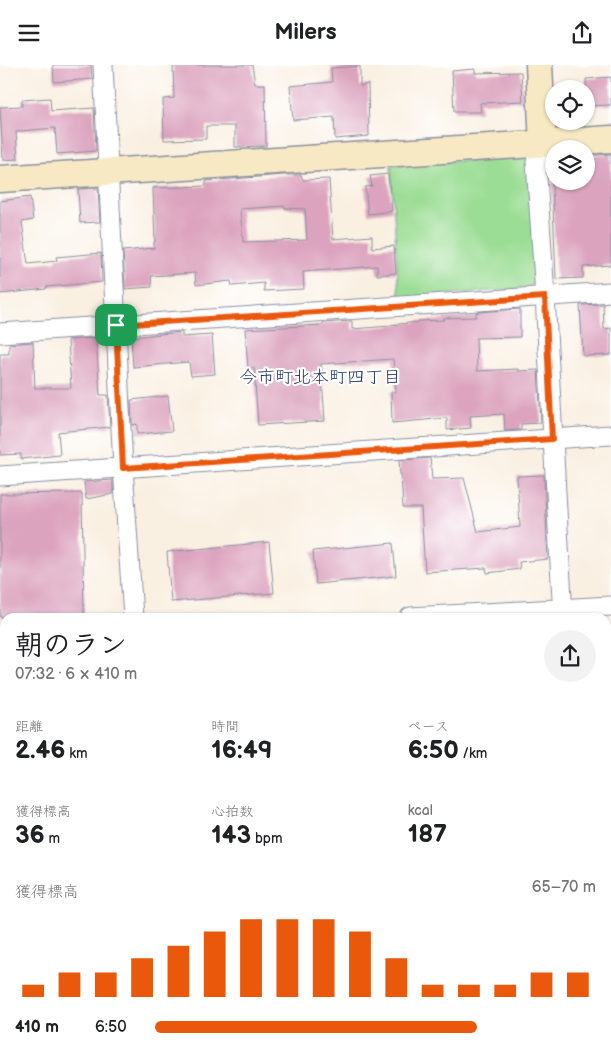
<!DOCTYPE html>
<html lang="ja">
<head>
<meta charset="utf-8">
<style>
	:root { --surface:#fff; --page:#f2f2f2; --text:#202124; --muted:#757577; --accent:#ea580c }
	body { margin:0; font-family:"Balsamiq Sans","Klee One",sans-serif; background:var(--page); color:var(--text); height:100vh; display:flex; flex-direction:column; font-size:19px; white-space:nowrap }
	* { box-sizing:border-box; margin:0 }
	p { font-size:16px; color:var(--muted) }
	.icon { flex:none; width:28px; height:28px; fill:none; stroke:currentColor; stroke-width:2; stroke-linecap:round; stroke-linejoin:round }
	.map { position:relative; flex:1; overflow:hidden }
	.panel { position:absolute; left:0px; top:548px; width:611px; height:444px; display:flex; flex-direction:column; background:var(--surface); border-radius:15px 15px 0 0; box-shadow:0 1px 4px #0004 }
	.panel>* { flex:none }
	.buttons { position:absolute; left:545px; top:15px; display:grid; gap:10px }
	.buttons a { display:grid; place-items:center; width:50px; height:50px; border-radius:50%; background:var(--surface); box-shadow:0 1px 4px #0004; font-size:25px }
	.pin { position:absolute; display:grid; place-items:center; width:42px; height:42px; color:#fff; margin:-21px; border-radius:10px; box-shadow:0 2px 8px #0006 }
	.round { display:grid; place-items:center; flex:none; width:52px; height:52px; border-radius:26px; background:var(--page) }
	.summary { display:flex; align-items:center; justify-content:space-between; height:85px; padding:0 15px }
	h1 { font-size:28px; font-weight:700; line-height:38px }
	.figures { display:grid; grid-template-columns:repeat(3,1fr); gap:8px; height:85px; padding:5px 15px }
	.figures div { display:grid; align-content:center }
	.figures b { font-size:25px; font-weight:700 }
	.figures small { font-size:14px; font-weight:400 }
	.figures p { font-size:14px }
	.chart { height:140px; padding:10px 15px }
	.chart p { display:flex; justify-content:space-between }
	.chart svg { width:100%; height:90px; margin-top:5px; stroke:var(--accent); stroke-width:6 }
	ul { padding:0 15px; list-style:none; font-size:16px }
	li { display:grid; grid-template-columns:80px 60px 1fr; align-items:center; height:38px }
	li i { height:12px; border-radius:6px; background:var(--accent) }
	header { display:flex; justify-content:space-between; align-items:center; height:65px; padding:0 15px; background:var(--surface); font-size:22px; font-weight:700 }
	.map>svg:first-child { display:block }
</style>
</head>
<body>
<header><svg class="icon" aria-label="menu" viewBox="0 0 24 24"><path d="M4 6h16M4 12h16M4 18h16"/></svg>Milers<svg class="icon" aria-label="share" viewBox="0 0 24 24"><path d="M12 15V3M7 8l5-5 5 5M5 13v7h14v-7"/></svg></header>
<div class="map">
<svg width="611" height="991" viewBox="0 0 611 991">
	<rect width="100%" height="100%" fill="#fff"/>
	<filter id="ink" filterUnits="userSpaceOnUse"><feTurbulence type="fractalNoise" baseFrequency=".02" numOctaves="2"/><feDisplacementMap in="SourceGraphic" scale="10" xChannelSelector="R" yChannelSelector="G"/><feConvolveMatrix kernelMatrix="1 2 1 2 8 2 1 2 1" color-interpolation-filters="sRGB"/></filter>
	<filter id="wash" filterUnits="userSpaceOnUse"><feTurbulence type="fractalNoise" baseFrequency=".0096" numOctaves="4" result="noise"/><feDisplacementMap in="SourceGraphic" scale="20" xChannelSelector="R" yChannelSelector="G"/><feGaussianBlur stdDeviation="1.12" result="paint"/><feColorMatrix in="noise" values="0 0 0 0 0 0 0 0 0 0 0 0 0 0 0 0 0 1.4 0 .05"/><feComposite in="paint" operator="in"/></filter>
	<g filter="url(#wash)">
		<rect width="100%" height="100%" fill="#f9f0e2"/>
		<!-- green -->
		<path fill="#9bdd94" stroke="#5b8679" d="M523 92 529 98 536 214 529 223 399 233 391 100Z"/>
		<g id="blocks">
			<!-- building -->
			<g fill="#dba3bd" fill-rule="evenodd">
				<path d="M53 0H91L92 14 54 17Z"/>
				<path d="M173 0H252L255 19H265L266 81 235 82V61H206V74L164 75 163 34 174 33Z"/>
				<path d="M360 1V21L368 19 369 71 335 74 334 52 293 55 290 21 332 17 331 3Z"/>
				<path d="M475 4V8L521 7 523 36 480 38 481 47H454L452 6Z"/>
				<path d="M611 12V40L586 41V14Z"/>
				<path d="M50 33 51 46 94 43 96 86 57 89 55 63 21 66 16 67 18 94 3 95 0 42 22 41V35Z"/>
				<path d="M611 89V200L583 202V213L556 214 552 116H586V91Z"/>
				<path d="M388 109 392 146 368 149 365 122 372 121 370 111Z"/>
				<path d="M284 110H301L303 115 329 114 333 174 372 171V183L394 181 396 208 377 210V201L303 207 304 224 264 226V218L232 221 231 216 196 220 195 208 151 211 152 222 125 224 123 186 154 183V177H155L153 123 206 121V116ZM285 141V143L305 144 307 175 243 177 240 144Z"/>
				<path d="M98 123 100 157 80 158 78 124Z"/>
				<path d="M30 132 33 155 22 157 28 199 57 196 56 192 101 188 102 217 46 222V224L0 229V136Z"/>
				<path d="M603 239 604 264 611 263V290L583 291 580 240Z"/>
				<path d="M520 244V272L476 273 477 306 518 304V306L538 305 541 358 521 359V365L505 366 504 349 470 351 471 363 447 365V353L392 358 391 327H396L393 294 321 299 325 356 258 360 254 303H248L245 264 323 260V258L352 256V264L390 261V260L418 257V256L444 255 443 253 476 252V247Z"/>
				<path d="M182 267V272L212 270 215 309 191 311 189 297 133 302 131 272Z"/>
				<path d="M96 273 100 330H108L110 362 58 367 60 390 21 394V389L0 390V289H9V279L33 277 35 323H71L68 275Z"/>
				<path d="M168 331 172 366 137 369V359L132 360 131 335Z"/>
				<path d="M430 393 432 414 464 413 478 467 520 462 517 411 544 410 548 494 519 497 520 504 487 508 486 503 425 507 421 443H403L401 409H400L399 395Z"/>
				<path d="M113 415V429L86 434 84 417Z"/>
				<path d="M82 428 84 552H0V429Z"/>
				<path d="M269 477 274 528 171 537 167 487Z"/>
				<path d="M393 478 396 511 316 519 313 486Z"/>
			</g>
		</g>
	</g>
	<g filter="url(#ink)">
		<use href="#blocks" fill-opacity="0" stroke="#8a90a0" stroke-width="1"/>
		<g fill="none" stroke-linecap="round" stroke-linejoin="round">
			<!-- street casing -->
			<g stroke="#8a90a0" stroke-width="21">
				<g id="street">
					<path d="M103 0 123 403 133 552"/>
					<path d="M543 79 536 97 545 231 563 552"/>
					<path d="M0 268 611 227"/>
					<path d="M0 411 611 370"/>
					<path d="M410 552 611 541"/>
					<path d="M173 986 178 991"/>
					<path d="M550 986 551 991"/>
				</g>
			</g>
			<!-- secondary casing -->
			<g stroke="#8a90a0" stroke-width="29">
				<g id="secondary">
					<path d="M539 0 543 79"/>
					<path d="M0 114 611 74"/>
				</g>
			</g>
			<!-- highway casing -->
			<g stroke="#8a90a0" stroke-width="30">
				<g id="highway">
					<path d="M606 779H611"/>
					<path d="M0 813 5 812"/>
				</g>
			</g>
			<!-- street -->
			<use href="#street" stroke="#fff" stroke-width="19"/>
			<!-- secondary -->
			<use href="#secondary" stroke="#f7e9c3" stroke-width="26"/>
			<!-- highway -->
			<use href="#highway" stroke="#eac769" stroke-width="28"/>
		</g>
	</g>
	<g fill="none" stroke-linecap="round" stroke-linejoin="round" filter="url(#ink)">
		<!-- route casing -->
		<g stroke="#fff" stroke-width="10">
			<path id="route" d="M545 232 552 374 123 403 116 260Z"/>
		</g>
		<!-- route -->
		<use href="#route" stroke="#ea580c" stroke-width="6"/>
	</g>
	<g text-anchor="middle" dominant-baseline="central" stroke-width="4.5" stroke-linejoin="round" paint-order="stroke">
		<!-- neighbourhood labels -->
		<g font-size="18" fill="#1b2f5e" stroke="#fff">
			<text x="320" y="312">今市町北本町四丁目</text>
		</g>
	</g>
</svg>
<div class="buttons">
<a><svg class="icon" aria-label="locate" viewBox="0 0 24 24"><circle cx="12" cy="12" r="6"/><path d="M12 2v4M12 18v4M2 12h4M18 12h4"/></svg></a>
<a><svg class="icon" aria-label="layers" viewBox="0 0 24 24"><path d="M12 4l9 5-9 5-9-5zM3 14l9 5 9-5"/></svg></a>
</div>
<div class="pin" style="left:116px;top:260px;background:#1e9e55"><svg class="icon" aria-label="arrive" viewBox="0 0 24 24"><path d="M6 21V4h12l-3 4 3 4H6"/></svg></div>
<section class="panel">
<div class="summary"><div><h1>朝のラン</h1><p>07:32 · 6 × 410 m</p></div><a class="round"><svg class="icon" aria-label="share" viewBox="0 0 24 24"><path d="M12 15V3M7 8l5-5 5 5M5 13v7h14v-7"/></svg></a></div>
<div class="figures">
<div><p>距離</p><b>2.46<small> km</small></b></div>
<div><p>時間</p><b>16:49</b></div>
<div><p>ペース</p><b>6:50<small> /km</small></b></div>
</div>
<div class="figures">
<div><p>獲得標高</p><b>36<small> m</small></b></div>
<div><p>心拍数</p><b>143<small> bpm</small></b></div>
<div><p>kcal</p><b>187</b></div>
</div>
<div class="chart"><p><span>獲得標高</span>65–70 m</p>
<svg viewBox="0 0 160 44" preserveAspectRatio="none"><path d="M5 44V38M15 44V32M25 44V32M35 44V25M45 44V19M55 44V12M65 44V6M75 44V6M85 44V6M95 44V12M105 44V25M115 44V38M125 44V38M135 44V38M145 44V32M155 44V32"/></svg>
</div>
<ul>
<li><b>410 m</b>6:50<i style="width:73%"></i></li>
</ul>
</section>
</div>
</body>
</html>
